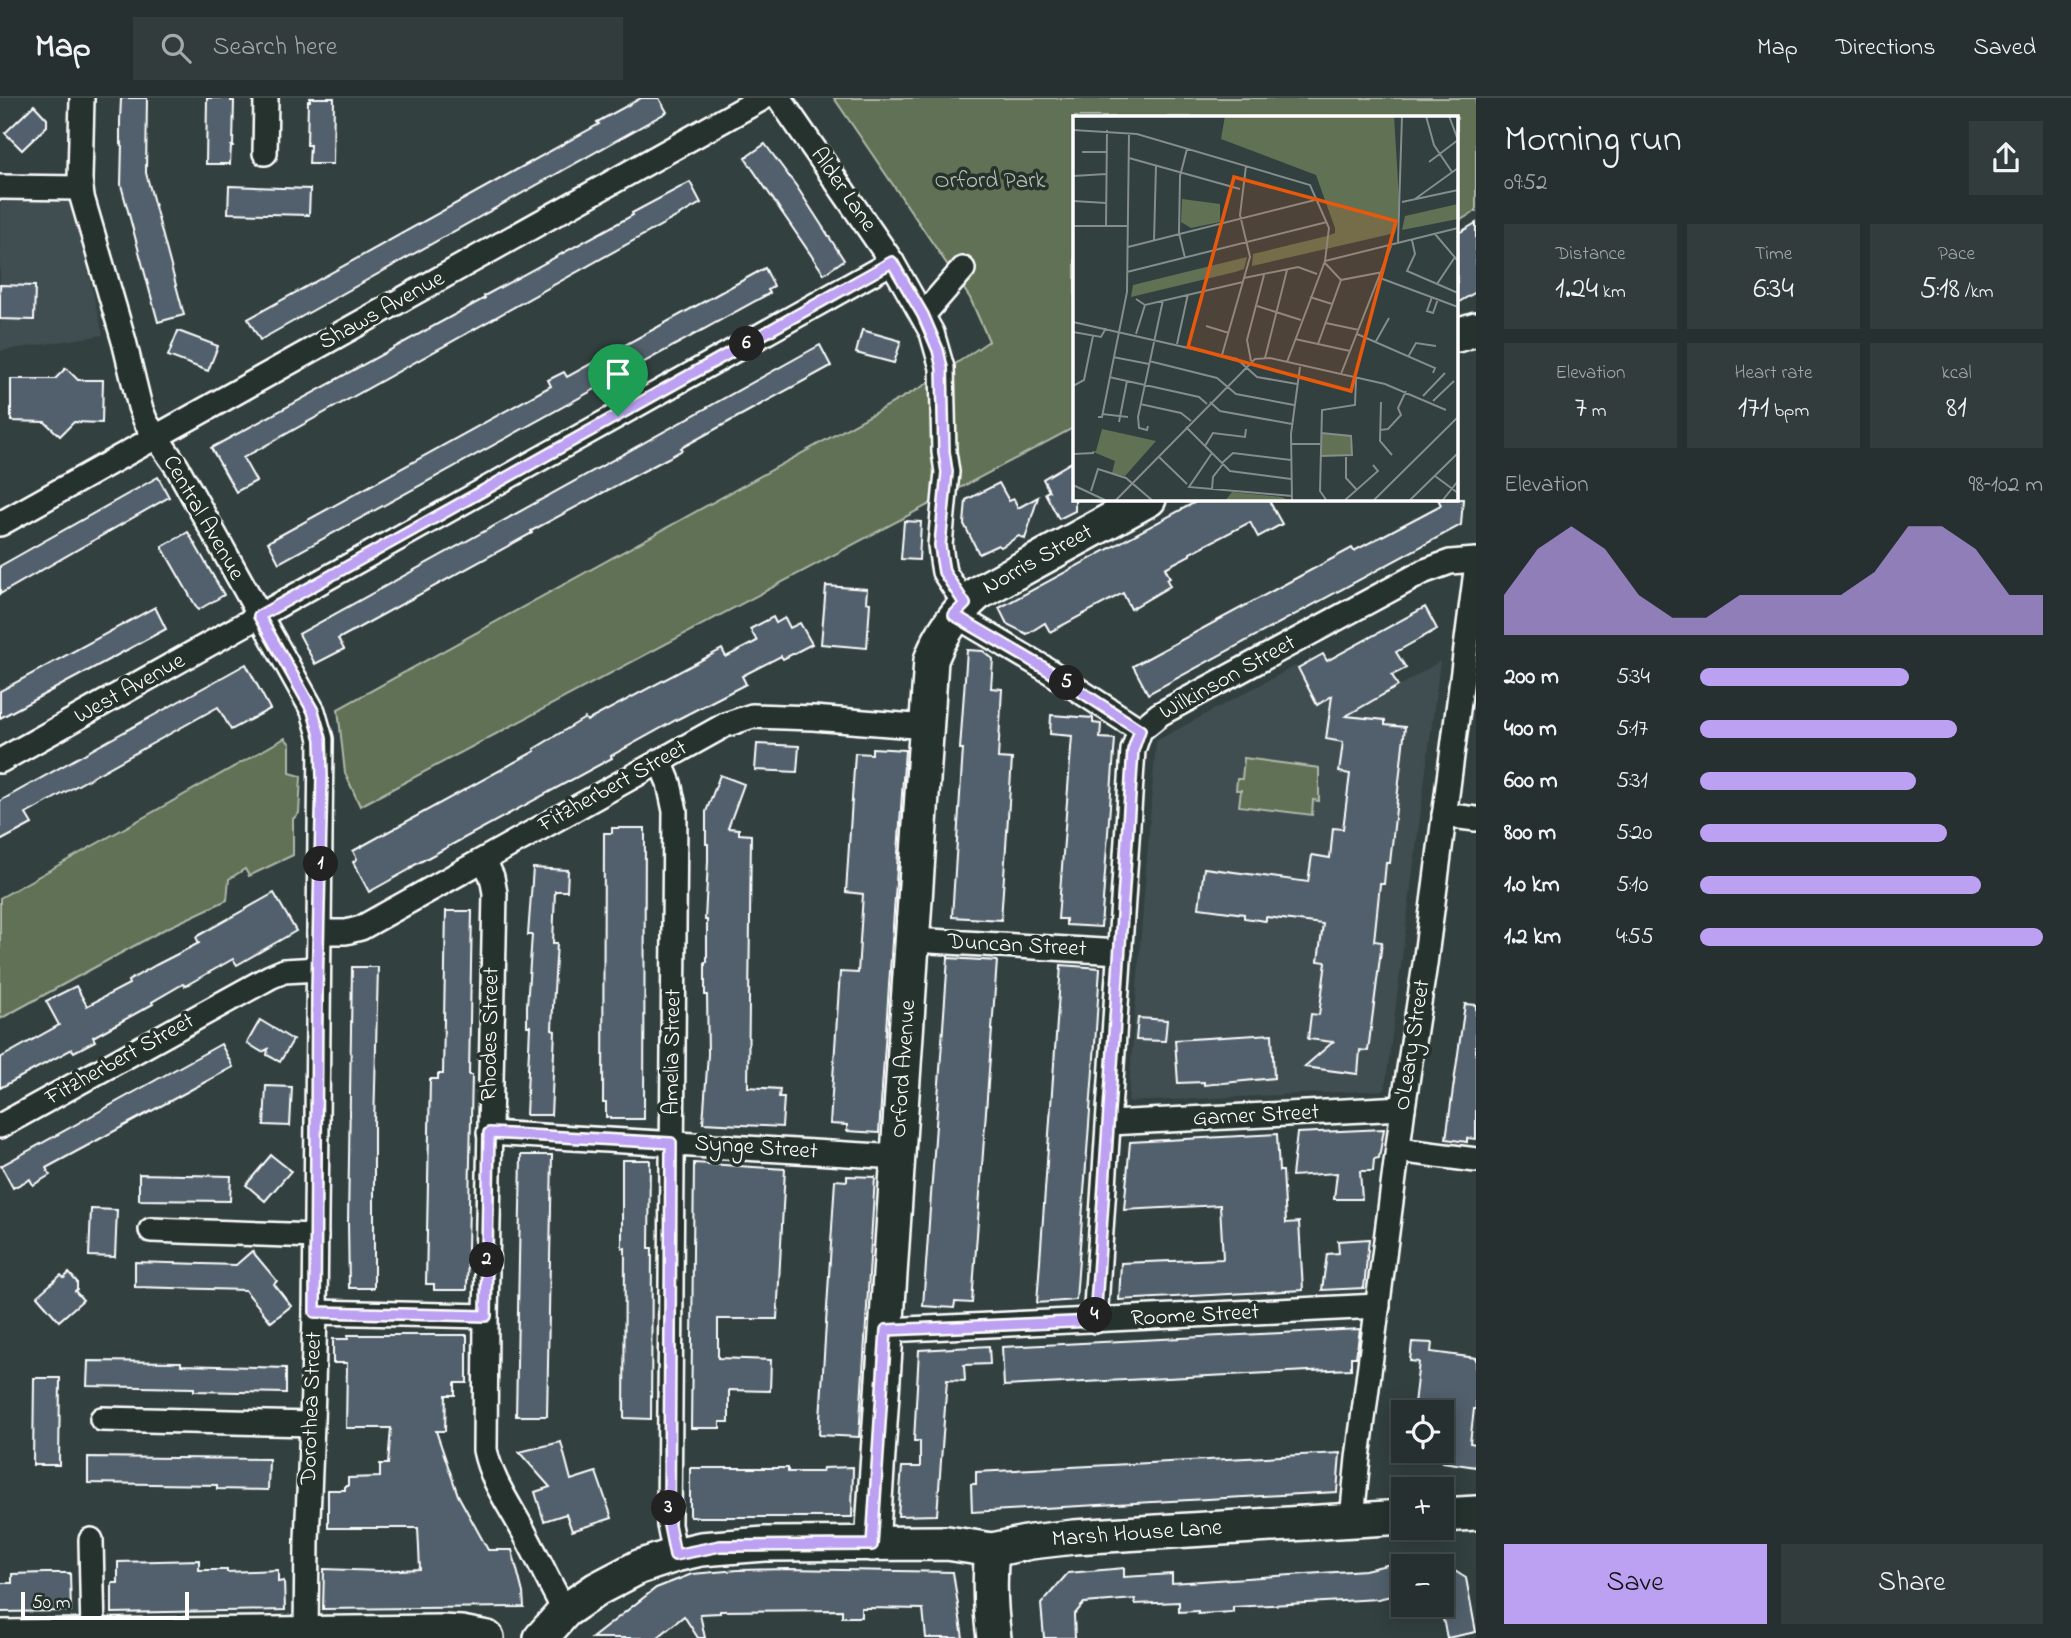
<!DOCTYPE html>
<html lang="en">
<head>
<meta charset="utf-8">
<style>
	:root { --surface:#263030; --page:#323c3c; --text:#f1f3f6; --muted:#a4a9ab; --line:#424b4c; --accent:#bca0f2 }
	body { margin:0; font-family:"Indie Flower",sans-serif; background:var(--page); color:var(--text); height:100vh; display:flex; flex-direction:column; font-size:26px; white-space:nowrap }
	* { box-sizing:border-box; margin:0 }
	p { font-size:23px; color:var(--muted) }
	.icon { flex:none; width:38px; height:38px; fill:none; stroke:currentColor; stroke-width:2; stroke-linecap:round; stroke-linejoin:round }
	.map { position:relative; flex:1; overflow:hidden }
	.sheet { display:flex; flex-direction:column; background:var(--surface); width:595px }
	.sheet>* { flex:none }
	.tools { position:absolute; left:1391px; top:1302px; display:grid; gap:14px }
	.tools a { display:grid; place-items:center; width:63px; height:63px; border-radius:0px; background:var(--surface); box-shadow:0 4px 18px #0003,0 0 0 2px var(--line); font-size:35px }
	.scale { position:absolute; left:21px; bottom:18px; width:168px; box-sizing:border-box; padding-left:7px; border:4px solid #fff; border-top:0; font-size:19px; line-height:24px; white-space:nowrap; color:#fff; -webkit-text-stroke:5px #26332d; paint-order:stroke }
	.pin { position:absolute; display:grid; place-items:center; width:60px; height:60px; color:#fff; margin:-72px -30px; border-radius:50% 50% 50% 0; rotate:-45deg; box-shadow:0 0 7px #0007 }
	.pin .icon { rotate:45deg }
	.km { position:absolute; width:35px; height:35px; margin:-18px; border-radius:50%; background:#222; color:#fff; font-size:19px; line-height:35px; text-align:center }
	.round { display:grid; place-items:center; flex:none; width:74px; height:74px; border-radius:0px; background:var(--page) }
	.head { display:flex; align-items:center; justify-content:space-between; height:119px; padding:0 28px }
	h1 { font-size:38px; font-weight:600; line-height:52px }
	.stats { display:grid; grid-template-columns:repeat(3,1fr); gap:10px; height:119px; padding:7px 28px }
	.stats div { display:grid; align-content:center; border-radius:0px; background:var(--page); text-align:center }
	.stats b { font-size:30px; font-weight:600 }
	.stats small { font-size:19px; font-weight:400 }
	.stats p { font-size:19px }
	.chart { height:196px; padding:14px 28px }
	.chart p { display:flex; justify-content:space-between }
	.chart svg { width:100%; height:126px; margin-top:7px; fill:var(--accent); opacity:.7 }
	.primary-button { display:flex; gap:14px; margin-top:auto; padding:14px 28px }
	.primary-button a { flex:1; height:80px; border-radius:0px; background:var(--accent); color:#111; font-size:28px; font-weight:600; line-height:80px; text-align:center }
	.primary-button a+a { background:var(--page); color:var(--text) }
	ul { padding:0 28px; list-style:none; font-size:23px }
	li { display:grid; grid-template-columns:112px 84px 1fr; align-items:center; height:52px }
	li i { height:18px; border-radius:9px; background:var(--accent) }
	header { display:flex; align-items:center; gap:42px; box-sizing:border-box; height:98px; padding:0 35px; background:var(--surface); border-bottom:2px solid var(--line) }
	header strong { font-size:33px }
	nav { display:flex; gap:38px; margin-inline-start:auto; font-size:24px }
	.search { width:490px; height:63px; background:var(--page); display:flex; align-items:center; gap:18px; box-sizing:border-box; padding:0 24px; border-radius:0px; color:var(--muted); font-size:26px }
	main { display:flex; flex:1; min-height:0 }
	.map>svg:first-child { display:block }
</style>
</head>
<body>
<header>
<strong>Map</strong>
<div class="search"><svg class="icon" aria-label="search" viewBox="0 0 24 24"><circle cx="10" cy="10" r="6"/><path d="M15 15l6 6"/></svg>Search here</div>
<nav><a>Map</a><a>Directions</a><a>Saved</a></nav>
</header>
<main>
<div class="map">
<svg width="1476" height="1540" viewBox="0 0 1476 1540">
	<rect width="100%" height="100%" fill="#334040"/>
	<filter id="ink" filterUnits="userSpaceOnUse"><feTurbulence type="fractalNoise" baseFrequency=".0143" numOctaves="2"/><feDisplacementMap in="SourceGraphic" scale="14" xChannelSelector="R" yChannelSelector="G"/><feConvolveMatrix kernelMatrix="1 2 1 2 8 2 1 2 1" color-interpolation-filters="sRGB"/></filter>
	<g filter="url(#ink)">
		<!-- built -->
		<g fill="#404e51">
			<path d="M0 103 72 104 103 237 0 253Z"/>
			<path d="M1440 563 1385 992 1128 1004 1156 643 1295 568 1318 608 1336 598 1340 603 1372 605Z"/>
		</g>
		<!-- green -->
		<g fill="#617154" stroke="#b0b8aa" stroke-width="2">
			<path d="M834 0H1476V113L1457 124V19H1075V329L360 708 345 675 338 611 920 290 989 243 970 200Z"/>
			<path d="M285 640 290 646V675L301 678 299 715 293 721V757L249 778 245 771 229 781 227 802 165 831 0 921V800Z"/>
			<path d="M1244 660 1319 670V703L1313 702 1312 717 1239 708 1241 692H1236L1237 681H1242Z"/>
		</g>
		<!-- building -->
		<g fill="#51606c" stroke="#fff" stroke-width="2">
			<path d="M123 0H147L146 75 184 217 158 224 121 87 122 45 120 46V23L121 1Z"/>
			<path d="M207 0H231V3H234L233 48H231L230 66H206Z"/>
			<path d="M310 0H334L333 66H309L310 47H307L308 3H310Z"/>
			<path d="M641 0H659L667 14 260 242 248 221 599 26 597 24Z"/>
			<path d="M34 7 47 21V28L22 52 5 35Z"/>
			<path d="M765 46 797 89 844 162 824 176 745 60Z"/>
			<path d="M690 84 701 105 243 360 256 383 236 394 211 350 335 283V282L485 200 484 198 633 117 632 115Z"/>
			<path d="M229 88 310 91 309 117 228 115Z"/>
			<path d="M1476 125V194L1457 205V136Z"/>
			<path d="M765 170 774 188 768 192 770 195 279 465 268 444 551 288 548 282 564 274 567 279Z"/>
			<path d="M0 187 35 188 34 222 0 221Z"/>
			<path d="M862 232 901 243 894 265 856 255Z"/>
			<path d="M178 233 218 248 208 273 168 258Z"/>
			<path d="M820 247 831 268 681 350 682 352 668 360 531 433 532 435 338 541 344 551 315 566 299 536Z"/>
			<path d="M66 270 78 282H103L102 325 74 324 60 338 45 324 11 323V281H55Z"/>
			<path d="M1075 362V413L1059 421 1045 395 1049 393 1043 381Z"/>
			<path d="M158 379 169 399 0 496V468Z"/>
			<path d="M999 385 1009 403 1014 401 1018 410 1038 399 1025 441 1019 438 1001 449 998 447 979 456 964 426 966 402Z"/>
			<path d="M1201 401H1268L1282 426 1258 439 1250 424 1190 455V457L1165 470 1170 480 1167 482 1170 488 1131 511 1123 495 1050 534 1045 525 1027 536 1007 526 999 510Z"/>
			<path d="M1438 401H1463L1461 427 1148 596 1133 568 1352 450 1354 453 1441 407Z"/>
			<path d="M904 423 921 424 919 462 901 461Z"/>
			<path d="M188 434 224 497 198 512 162 449Z"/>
			<path d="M826 488 867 491 866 504 870 505 867 550 821 546Z"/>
			<path d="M155 509 166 531 0 620V593Z"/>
			<path d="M1425 509 1437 531 1396 554 1406 570 1392 577 1398 588 1346 618 1385 622V627L1405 629 1390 765H1386L1384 786H1380L1374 843 1382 844 1368 953 1360 952 1358 976 1304 969 1333 944 1308 941 1311 916 1319 917 1326 864 1318 863 1323 826 1266 819V823L1244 820V816L1199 810 1204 770 1308 784 1312 757 1330 760 1333 730 1343 731 1350 676 1339 674 1343 644 1326 641 1332 598 1317 607 1298 570 1323 556 1327 563Z"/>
			<path d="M773 519 776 525 785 520 790 530 800 525 812 546 783 561 781 558 742 578 746 586 676 622 611 658 612 660 431 758 411 769 412 770 369 794 353 764 357 761 353 753 535 653 534 651 585 620 587 623 722 551 726 559 757 543 750 531Z"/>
			<path d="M967 552 983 553 993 561 991 590 1002 591 998 660 1012 661 1001 822 952 819 963 651H960Z"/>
			<path d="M246 566 270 611 231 632 218 609 26 716 32 726 0 743V703Z"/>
			<path d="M1051 617 1093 620V625L1101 626 1100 640 1115 641 1101 829 1066 827V821H1058L1072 638 1050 636Z"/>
			<path d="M757 646 799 648 797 674 755 672Z"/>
			<path d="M872 650 905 652 879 1035 847 1033V1027L830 1026 840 874 858 875 860 843 863 796 846 794 855 655 872 656Z"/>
			<path d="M720 677 744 686 728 730 739 731V736L751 737 748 989 780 991 779 999H784L782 1029 703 1025 708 956 707 897H705V864H707V822H705L708 763V746H706V714Z"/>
			<path d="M612 730H645L644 1021H610V1019H606V1005H603L604 735H612Z"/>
			<path d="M533 770 568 772 567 793H555L553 845H557L553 909 552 932 555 933 551 1017H526L530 928H527V908L532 837H528Z"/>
			<path d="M274 795 296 833 237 867 233 861 185 888 183 886 152 904 153 906 93 939 95 943 74 954 72 951 0 990V960L59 927 46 903 76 888 87 908 129 886 128 883 156 867 199 845 196 839Z"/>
			<path d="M446 813H472L469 977H472L467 1192H434V1186H426L430 981H438V976H443Z"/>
			<path d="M948 860 997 863 972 1205 955 1204 954 1210 923 1208Z"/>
			<path d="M1061 867 1100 870 1096 932 1076 1202 1037 1205Z"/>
			<path d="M352 869H378L374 1029V1190H349L348 1124Z"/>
			<path d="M1465 906 1476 907V1041L1467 1040V1044L1446 1041Z"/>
			<path d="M1138 920 1167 922 1165 943 1136 942Z"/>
			<path d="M260 922 293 942 280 964 267 957 268 951 262 954 247 945Z"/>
			<path d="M1272 936 1274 980 1204 987V984L1178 985 1175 942Z"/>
			<path d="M221 946 233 969 46 1070 50 1077 33 1087 30 1081 13 1090 1 1068Z"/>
			<path d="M266 988 292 989 290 1028 264 1027Z"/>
			<path d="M1384 1031 1379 1060 1374 1061 1373 1073H1360L1362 1101H1334L1337 1075 1292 1078 1297 1035Z"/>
			<path d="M1277 1036 1279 1073H1283L1286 1125 1299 1124 1303 1192 1119 1202 1121 1165 1223 1161 1220 1107 1124 1112 1130 1044Z"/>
			<path d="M271 1057 291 1073 265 1103 246 1087Z"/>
			<path d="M521 1057H552L547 1318H516Z"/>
			<path d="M622 1062H650L649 1150H652L651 1321 624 1320 625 1150H622Z"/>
			<path d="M694 1065 785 1071 777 1221H718V1260L771 1262 770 1293 729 1292V1324H720V1330H691Z"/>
			<path d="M139 1076 231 1078 230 1103 139 1102Z"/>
			<path d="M847 1078 875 1079 859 1339 819 1337 835 1082 847 1083Z"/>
			<path d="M91 1111 117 1112 115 1159 89 1158Z"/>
			<path d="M1369 1141 1364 1190 1322 1192 1327 1156 1339 1155 1338 1143Z"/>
			<path d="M252 1153 277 1183 274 1186 291 1208 271 1224 245 1192 135 1189V1164L236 1167Z"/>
			<path d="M69 1175 77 1184V1191L75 1193 83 1202 59 1223 37 1198 61 1177 64 1180Z"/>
			<path d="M1360 1231 1356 1259H1351V1271L1004 1288 1002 1249Z"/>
			<path d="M348 1237H467V1285H455V1297H446L445 1333H436L458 1397 488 1452H512L523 1495 524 1509 323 1511 324 1471 379 1473 420 1471 418 1430H328V1392H345V1388H348V1380L380 1379V1366H388L391 1330H346L347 1265H333V1241H348Z"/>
			<path d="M1412 1244 1432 1245 1431 1254 1476 1260V1311H1474L1470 1345 1476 1346V1369L1442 1364V1314H1413L1419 1264 1410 1263Z"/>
			<path d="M989 1248 990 1266 964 1267 965 1283 947 1282 937 1417 898 1418 902 1369H920V1343H914L919 1252Z"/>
			<path d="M88 1263 181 1264V1267L286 1270V1295L194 1293V1290L87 1288Z"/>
			<path d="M34 1280H60L59 1367H33Z"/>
			<path d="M561 1344 571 1382 596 1374 612 1420 572 1433 566 1416 544 1423 535 1394 550 1389 519 1354Z"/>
			<path d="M1340 1355 1337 1394 972 1414 971 1386H976V1374Z"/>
			<path d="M88 1359 269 1361 268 1392 217 1391V1387L88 1385Z"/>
			<path d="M853 1369 852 1419H690V1370H788V1374H822L823 1370Z"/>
			<path d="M199 1462V1472H227V1474L278 1472V1484L284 1483 285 1512 112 1515V1485H118V1464Z"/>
			<path d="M1404 1463V1495L1378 1501 1233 1509V1514L1198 1516V1513L1179 1514V1504L1135 1506V1501L1084 1505 1074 1517 1075 1540H1044L1041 1506 1068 1475 1124 1470V1479L1172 1476V1485L1365 1472Z"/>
			<path d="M1442 1465 1466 1480 1476 1534 1447 1540 1442 1516Z"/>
			<path d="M787 1471 953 1474 963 1540H926L923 1511 867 1510H861V1519H842V1512L720 1513V1515L700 1516 705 1540H698L684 1518 657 1540H592L656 1490 692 1476 738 1472Z"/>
			<path d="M45 1475H70L71 1513 0 1514V1485H12V1476Z"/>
		</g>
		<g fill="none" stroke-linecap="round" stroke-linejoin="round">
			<!-- street casing -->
			<g stroke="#fff" stroke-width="28">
				<g id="street">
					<path d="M82 0 80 81 82 99 124 243 140 309 146 324 177 369 313 613 321 641 315 1214 312 1326 307 1442 306 1535"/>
					<path d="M779 0 892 164 932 235 942 270 944 354 947 374 940 447 942 462 944 474 965 506"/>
					<path d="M265 55 266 0"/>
					<path d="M0 89 81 90"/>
					<path d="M923 217 963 171"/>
					<path d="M0 426 763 0"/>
					<path d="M955 517 1046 571 1140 632"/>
					<path d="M0 663 892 164"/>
					<path d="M660 663 669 685 675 713 669 1427 675 1457"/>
					<path d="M1444 717 1476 721"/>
					<path d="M484 762 492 779 495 795 486 1218 485 1352C492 1385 512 1410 527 1440 540 1464 551 1489 565 1513"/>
					<path d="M319 834H346L361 830 725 627 752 618 813 620 927 629"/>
					<path d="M913 842 1120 854"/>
					<path d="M1109 1025 1403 1010"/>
					<path d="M0 1028 270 879 284 873 318 871"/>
					<path d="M489 1035 898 1059"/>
					<path d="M1398 1052 1476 1062"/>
					<path d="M151 1132 316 1138"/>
					<path d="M315 1214 486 1218"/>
					<path d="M1095 1223 1133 652 1140 632 1160 616 1425 473 1450 464 1476 462"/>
					<path d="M886 1232 1378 1208"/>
					<path d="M102 1321 312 1326"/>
					<path d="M1352 1421 1358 1360 1403 1010 1425 866 1476 473"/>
					<path d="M91 1442 93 1537"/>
				</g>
			</g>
			<!-- secondary casing -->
			<g stroke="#fff" stroke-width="38">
				<g id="secondary">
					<path d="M1457 237 1476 231"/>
					<path d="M1442 1417 1476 1415"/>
					<path d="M872 1446 931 562C941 535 956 514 978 495L1149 401"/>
					<path d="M992 1452C989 1482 990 1511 994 1540"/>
					<path d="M0 1539 440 1534 461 1535 487 1540"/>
					<path d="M541 1540 565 1513 597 1491 639 1469 675 1457 701 1451 765 1446 947 1445 992 1452 1031 1444 1074 1439 1404 1419"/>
				</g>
			</g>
			<!-- street -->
			<use href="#street" stroke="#26332d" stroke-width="23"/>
			<!-- secondary -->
			<use href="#secondary" stroke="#26332d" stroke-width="33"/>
		</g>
	</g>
	<g fill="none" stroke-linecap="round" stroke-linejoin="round" filter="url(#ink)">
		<!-- route casing -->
		<g stroke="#fff" stroke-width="14">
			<path id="route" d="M892 164 923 217 938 252 942 270 944 354 947 374 940 447 942 462 944 474 965 506 954 517 1046 571 1140 632 1133 652 1095 1223 886 1232 872 1447 720 1448 675 1457 669 1427 671 1045 489 1035 486 1218 315 1214 317 894 322 679 321 641 313 613 259 518Z"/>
		</g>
		<!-- route -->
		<use href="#route" stroke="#bca0f2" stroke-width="9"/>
	</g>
	<g text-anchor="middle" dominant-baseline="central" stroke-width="7" stroke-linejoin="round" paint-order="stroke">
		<!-- park labels -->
		<g font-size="23" fill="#b8bfb2" stroke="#26332d">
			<text x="990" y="83">Orford Park</text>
		</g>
		<!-- street labels -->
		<g font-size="23" fill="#fff" stroke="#26332d">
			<text transform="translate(843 92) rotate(55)">Alder Lane</text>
			<text transform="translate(382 213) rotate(-29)">Shaws Avenue</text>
			<text transform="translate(203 420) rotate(60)">Central Avenue</text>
			<text transform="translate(1038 462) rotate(-29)">Norris Street</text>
			<text transform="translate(1228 580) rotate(-29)">Wilkinson Street</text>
			<text transform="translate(130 591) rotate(-29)">West Avenue</text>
			<text transform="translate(613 689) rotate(-29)">Fitzherbert Street</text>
			<text transform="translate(1017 848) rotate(3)">Duncan Street</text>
			<text transform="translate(491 936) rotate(-89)">Rhodes Street</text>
			<text transform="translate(1413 947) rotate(-81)">O'Leary Street</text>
			<text transform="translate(673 954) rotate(-89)">Amelia Street</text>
			<text transform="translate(120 962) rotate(-29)">Fitzherbert Street</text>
			<text transform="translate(904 971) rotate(-86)">Orford Avenue</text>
			<text transform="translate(1256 1018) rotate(-3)">Garner Street</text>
			<text transform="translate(756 1050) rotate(4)">Synge Street</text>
			<text transform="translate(1195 1218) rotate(-3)">Roome Street</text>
			<text transform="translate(312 1310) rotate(-88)">Dorothea Street</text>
			<text transform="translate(1137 1436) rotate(-4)">Marsh House Lane</text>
		</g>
	</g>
	<!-- overview -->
	<g transform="translate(1073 18)">
		<rect width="385" height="385" fill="#334040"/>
		<path d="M152 0H321L327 98 322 117 179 150 180 138 254 120 262 117V112L243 59 148 23ZM109 83 147 88V106L118 112 108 106ZM385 88V103L329 114 332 100ZM174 141 171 153 162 156 58 181 60 169ZM29 313 83 325 52 360 39 357 42 345 18 335H23ZM249 318 277 319 279 339H248ZM159 376 209 381 216 385H152Z" fill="#617154"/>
		<path fill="none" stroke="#858c8c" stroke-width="2" d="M353 0 361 29 379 56M0 14 64 18 237 69 256 112 252 145M9 36H33M56 42 167 73M356 46 385 24 376 0M0 60 33 58M342 83 385 52M0 85 33 87M329 86 385 74M0 110H55M33 110 34 14M362 118 385 145M339 124 342 138 334 155 385 177M81 125 83 49M325 126 329 0M55 131 246 83M112 142 106 117 107 60 114 33M252 145 385 112M251 146 268 164M54 156 254 106M171 162 225 151 244 158M307 162 385 191M364 168 382 141M237 181 259 188M359 181 354 195 360 197 365 183M63 183 72 189 170 166M184 190 228 204M0 206 164 243 184 261 224 268M253 207 286 214M133 210 156 217M0 216 28 221 33 212M63 218 72 189M284 218 362 252 360 257M222 223 277 235M302 227 316 202M104 228 115 178M245 228 268 164 310 156M149 239 177 141 167 99 173 50M40 241 76 248M335 241 343 227 363 230M192 242 214 154M76 245 144 262 163 278 221 289M178 245 174 224 191 159M214 246 252 145M268 258 318 130M36 261 126 281 134 288M0 270 11 264 20 220M350 280 372 257M360 285 381 265M137 286 147 295 219 308M308 286 307 325 319 339M67 288 108 297 118 305M29 298 55 301M25 301H29L54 176 56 17M46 306 54 265M75 310 74 314 66 312 65 301 90 184M113 311 157 355 218 363M307 314 315 313 328 299 325 292 333 275M218 328H247M132 330 140 317 172 321 173 313M139 337 116 371 219 380M0 338 21 337M85 340 114 368M247 340 279 339 278 320 248 317M273 341V362L284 374M149 347 160 337 218 344M362 360 385 377M0 369 34 385M139 373 140 361 150 348M18 375 25 353 53 362 80 385M42 385 182 243 197 242 312 268 373 294M219 385 218 318 227 251M254 385 247 375 249 294 282 289 283 262M271 385 305 355 300 349M300 385 385 301M336 385 385 337M369 385 385 365"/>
		<path fill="#e8590c" fill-opacity="0.15" stroke="#e8590c" stroke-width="3.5" d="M161 61 323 105 278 275 115 231Z"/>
		<rect width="385" height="385" fill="none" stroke="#fff" stroke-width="3.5"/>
	</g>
</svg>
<div class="tools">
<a><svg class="icon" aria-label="locate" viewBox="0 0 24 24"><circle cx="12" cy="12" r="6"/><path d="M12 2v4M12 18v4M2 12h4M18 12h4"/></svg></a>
<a>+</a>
<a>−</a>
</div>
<div class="scale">50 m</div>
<div class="pin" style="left:618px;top:318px;background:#1e9e55"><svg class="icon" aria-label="arrive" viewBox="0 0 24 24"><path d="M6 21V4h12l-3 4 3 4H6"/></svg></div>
<b class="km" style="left:321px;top:766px">1</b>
<b class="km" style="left:487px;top:1162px">2</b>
<b class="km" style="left:669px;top:1410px">3</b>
<b class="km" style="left:1095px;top:1217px">4</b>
<b class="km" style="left:1067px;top:585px">5</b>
<b class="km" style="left:747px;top:246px">6</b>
</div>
<section class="sheet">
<div class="head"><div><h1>Morning run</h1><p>09:52</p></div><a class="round"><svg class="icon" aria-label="share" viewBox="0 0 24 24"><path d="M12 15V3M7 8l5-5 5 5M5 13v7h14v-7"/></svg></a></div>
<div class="stats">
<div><p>Distance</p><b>1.24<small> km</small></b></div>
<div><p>Time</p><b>6:34</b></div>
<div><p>Pace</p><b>5:18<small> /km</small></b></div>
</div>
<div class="stats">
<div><p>Elevation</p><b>7<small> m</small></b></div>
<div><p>Heart rate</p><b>171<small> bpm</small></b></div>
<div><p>kcal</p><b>81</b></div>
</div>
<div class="chart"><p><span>Elevation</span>98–102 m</p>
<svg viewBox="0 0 160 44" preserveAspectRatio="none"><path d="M0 44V30L10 14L20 6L30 14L40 30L50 38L60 38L70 30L80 30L90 30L100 30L110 22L120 6L130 6L140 14L150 30L160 30V44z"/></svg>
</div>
<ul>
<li><b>200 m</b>5:34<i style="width:61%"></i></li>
<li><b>400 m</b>5:17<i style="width:75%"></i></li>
<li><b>600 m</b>5:31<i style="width:63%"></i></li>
<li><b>800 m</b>5:20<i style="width:72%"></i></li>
<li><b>1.0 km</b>5:10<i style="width:82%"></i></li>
<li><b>1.2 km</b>4:55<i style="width:100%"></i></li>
</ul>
<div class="primary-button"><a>Save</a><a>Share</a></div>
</section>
</main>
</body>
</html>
